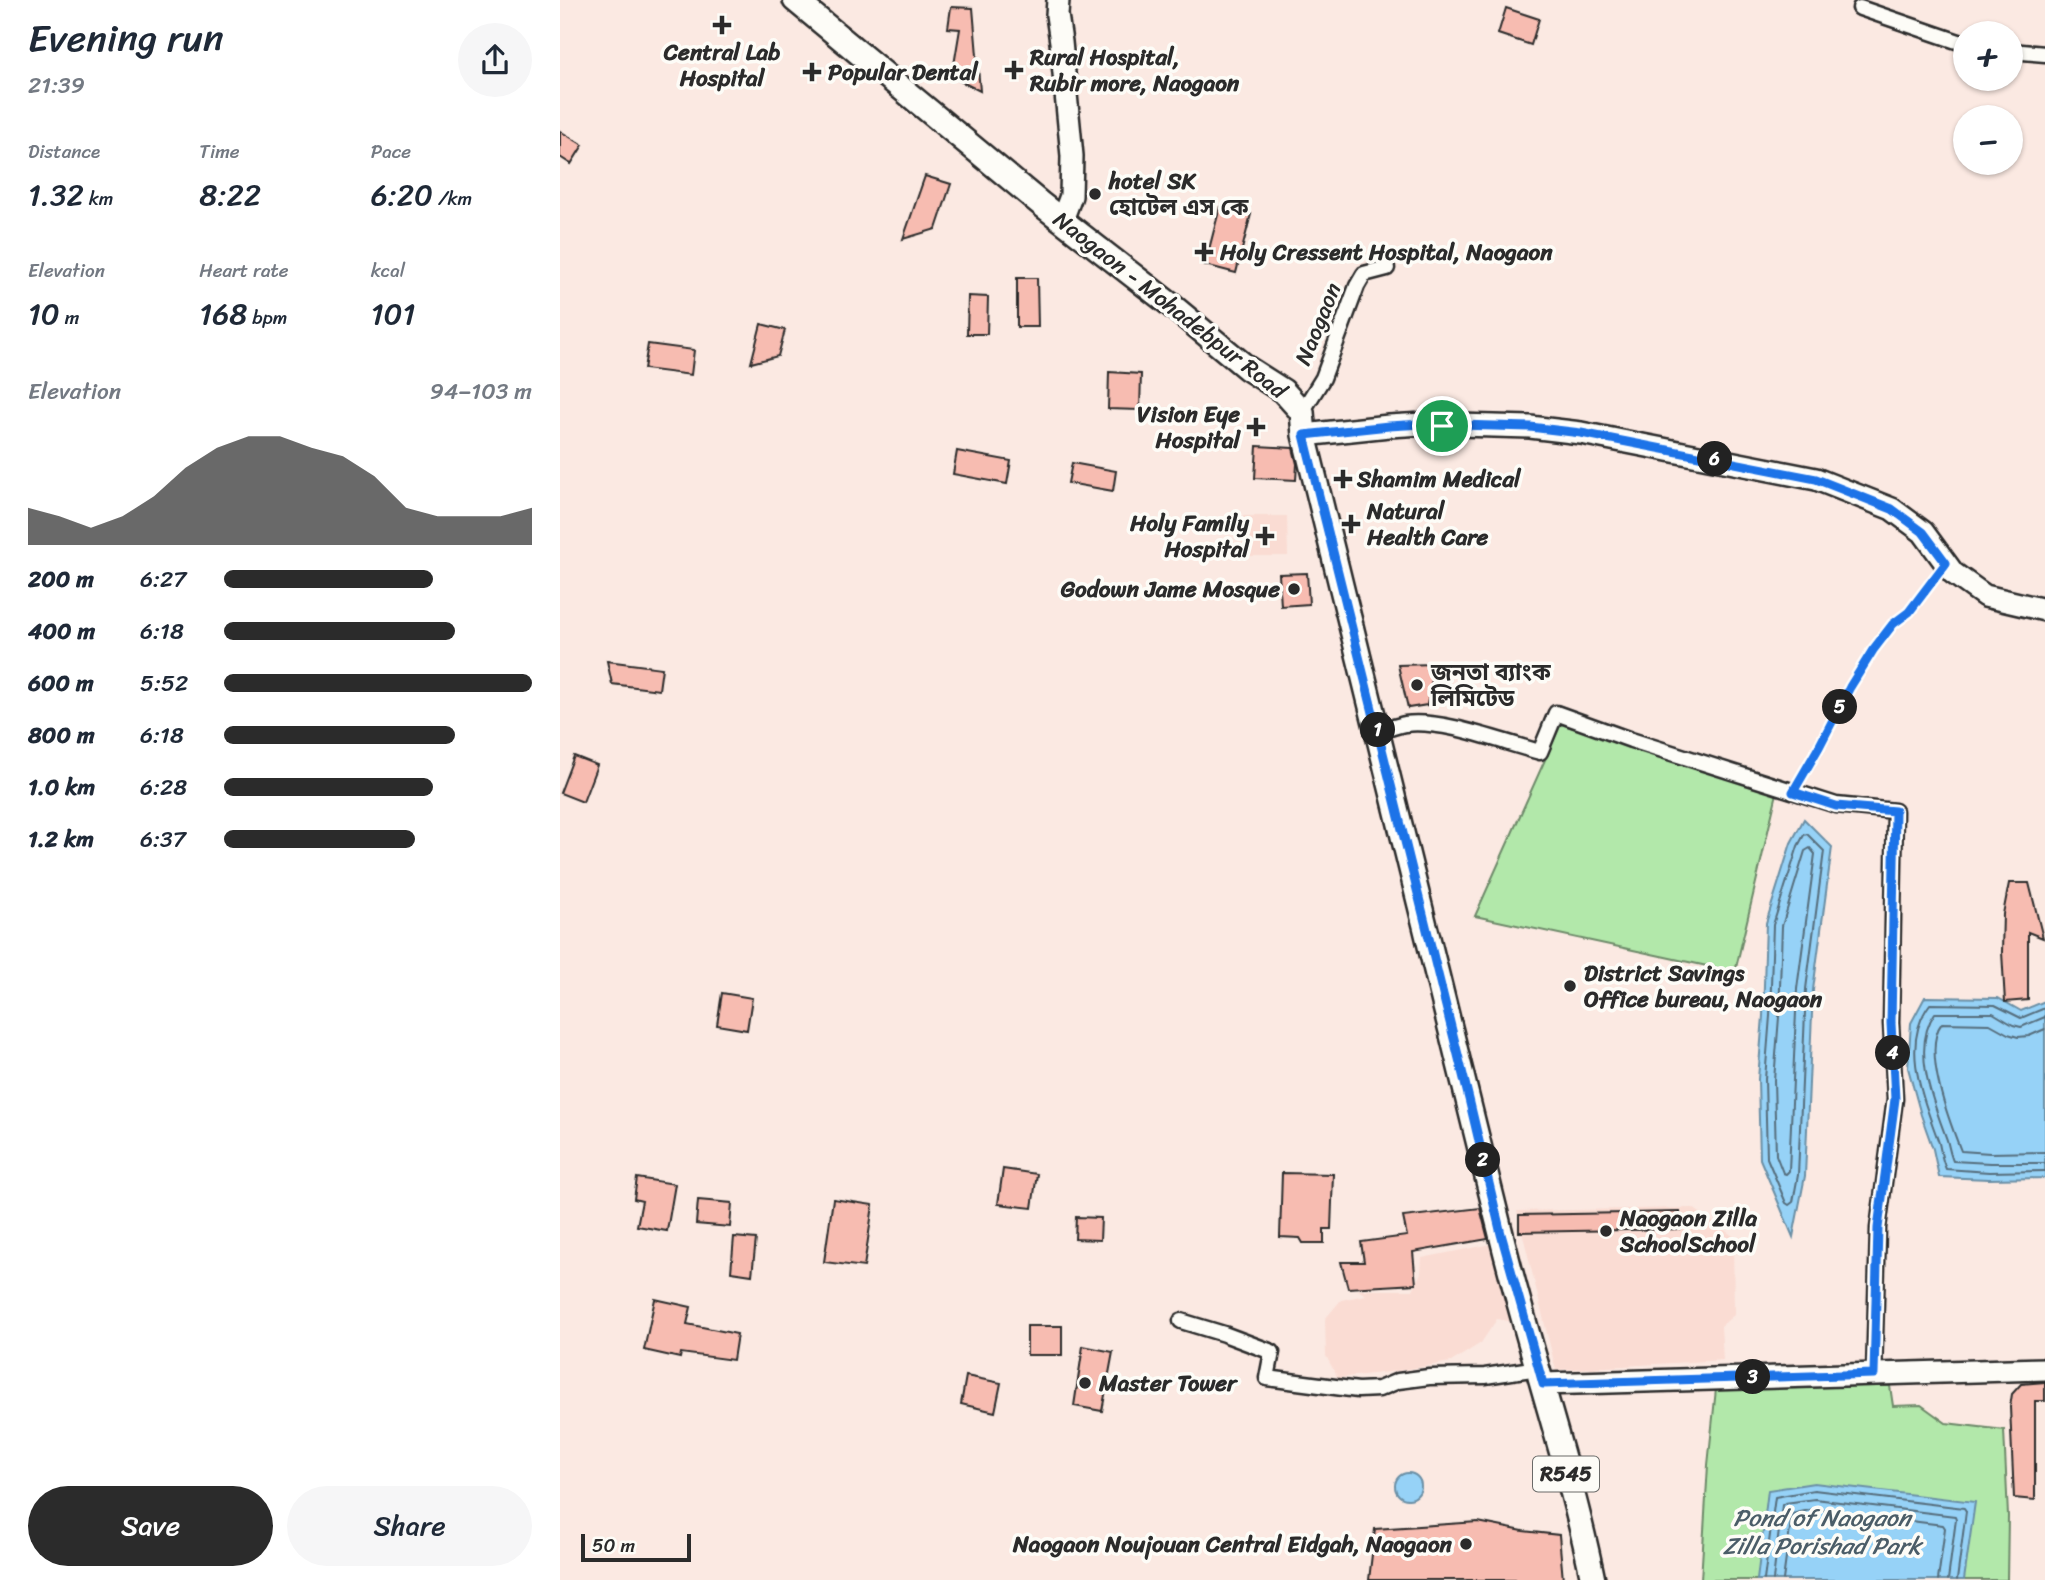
<!DOCTYPE html>
<html lang="en">
<head>
<meta charset="utf-8">
<style>
	:root { --surface:#fff; --page:#f6f6f7; --text:#1f2937; --muted:#747a83; --accent:#2b2b2b }
	body { margin:0; font-family:Sriracha,"Noto Sans Bengali",sans-serif; background:var(--page); color:var(--text); height:100vh; display:flex; flex-direction:column; font-size:26px; white-space:nowrap }
	* { box-sizing:border-box; margin:0 }
	p { font-size:23px; color:var(--muted) }
	.icon { flex:none; width:38px; height:38px; fill:none; stroke:currentColor; stroke-width:2; stroke-linecap:round; stroke-linejoin:round }
	.map { position:relative; flex:1; overflow:hidden }
	.side { display:flex; flex-direction:column; background:var(--surface); width:560px }
	.side>* { flex:none }
	.fabs { position:absolute; left:1393px; top:21px; display:grid; gap:14px }
	.fabs a { display:grid; place-items:center; width:70px; height:70px; border-radius:50%; background:var(--surface); box-shadow:0 2px 5px #0004; font-size:35px }
	.scale { position:absolute; left:21px; bottom:18px; width:110px; box-sizing:border-box; padding-left:7px; border:4px solid #2b2b2b; border-top:0; font-size:19px; line-height:24px; white-space:nowrap; color:#2b2b2b; -webkit-text-stroke:5px #fdfcf7; paint-order:stroke }
	.pin { position:absolute; display:grid; place-items:center; width:60px; height:60px; color:#fff; margin:-30px; border:4px solid #fff; border-radius:50%; box-shadow:0 2px 7px #0007 }
	.km { position:absolute; width:35px; height:35px; margin:-18px; border-radius:50%; background:#222; color:#fff; font-size:19px; line-height:35px; text-align:center }
	.round { display:grid; place-items:center; flex:none; width:74px; height:74px; border-radius:37px; background:var(--page) }
	.headline { display:flex; align-items:center; justify-content:space-between; height:119px; padding:0 28px }
	h1 { font-size:38px; font-weight:600; line-height:52px }
	.stats { display:grid; grid-template-columns:repeat(3,1fr); gap:10px; height:119px; padding:7px 28px }
	.stats div { display:grid; align-content:center }
	.stats b { font-size:30px; font-weight:600 }
	.stats small { font-size:19px; font-weight:400 }
	.stats p { font-size:19px }
	.chart { height:196px; padding:14px 28px }
	.chart p { display:flex; justify-content:space-between }
	.chart svg { width:100%; height:126px; margin-top:7px; fill:var(--accent); opacity:.7 }
	.action { display:flex; gap:14px; margin-top:auto; padding:14px 28px }
	.action a { flex:1; height:80px; border-radius:42px; background:var(--accent); color:#fff; font-size:28px; font-weight:600; line-height:80px; text-align:center }
	.action a+a { background:var(--page); color:var(--text) }
	ul { padding:0 28px; list-style:none; font-size:23px }
	li { display:grid; grid-template-columns:112px 84px 1fr; align-items:center; height:52px }
	li i { height:18px; border-radius:9px; background:var(--accent) }
	main { display:flex; flex:1; min-height:0 }
	.map>svg:first-child { display:block }
</style>
</head>
<body>
<main>
<section class="side">
<div class="headline"><div><h1>Evening run</h1><p>21:39</p></div><a class="round"><svg class="icon" aria-label="share" viewBox="0 0 24 24"><path d="M12 15V3M7 8l5-5 5 5M5 13v7h14v-7"/></svg></a></div>
<div class="stats">
<div><p>Distance</p><b>1.32<small> km</small></b></div>
<div><p>Time</p><b>8:22</b></div>
<div><p>Pace</p><b>6:20<small> /km</small></b></div>
</div>
<div class="stats">
<div><p>Elevation</p><b>10<small> m</small></b></div>
<div><p>Heart rate</p><b>168<small> bpm</small></b></div>
<div><p>kcal</p><b>101</b></div>
</div>
<div class="chart"><p><span>Elevation</span>94–103 m</p>
<svg viewBox="0 0 160 44" preserveAspectRatio="none"><path d="M0 44V31L10 34L20 38L30 34L40 27L50 17L60 10L70 6L80 6L90 10L100 13L110 20L120 31L130 34L140 34L150 34L160 31V44z"/></svg>
</div>
<ul>
<li><b>200 m</b>6:27<i style="width:68%"></i></li>
<li><b>400 m</b>6:18<i style="width:75%"></i></li>
<li><b>600 m</b>5:52<i style="width:100%"></i></li>
<li><b>800 m</b>6:18<i style="width:75%"></i></li>
<li><b>1.0 km</b>6:28<i style="width:68%"></i></li>
<li><b>1.2 km</b>6:37<i style="width:62%"></i></li>
</ul>
<div class="action"><a>Save</a><a>Share</a></div>
</section>
<div class="map">
<svg width="1485" height="1580" viewBox="0 0 1485 1580">
	<rect width="100%" height="100%" fill="#fbe9e2"/>
	<filter id="ink" filterUnits="userSpaceOnUse"><feTurbulence type="fractalNoise" baseFrequency=".0143" numOctaves="2"/><feDisplacementMap in="SourceGraphic" scale="14" xChannelSelector="R" yChannelSelector="G"/><feConvolveMatrix kernelMatrix="1 2 1 2 8 2 1 2 1" color-interpolation-filters="sRGB"/></filter>
	<g filter="url(#ink)">
		<!-- built -->
		<g fill="#fadcd3">
			<path d="M683 516H727L728 556H683Z"/>
			<path d="M1133 1208 1173 1236 1174 1315 1161 1326 1163 1360 996 1370 957 1211Z"/>
			<path d="M937 1243 955 1322 937 1319 921 1343 891 1362 837 1371 778 1378 766 1356 765 1319 781 1300 806 1295 798 1290H853L861 1273 862 1258Z"/>
		</g>
		<!-- green -->
		<g fill="#b2e8aa" stroke="#6e8a6a" stroke-width="2">
			<path d="M1001 724 1217 793 1175 972 915 916Z"/>
			<path d="M1273 1384 1330 1386 1333 1406 1361 1405 1386 1423 1444 1430 1448 1516 1447 1580H1141L1148 1465 1156 1389Z"/>
		</g>
		<!-- water -->
		<g fill="#96d2f7" stroke="#6b8fa5" stroke-width="2">
			<path d="M1244 819 1272 847 1253 990 1245 1176 1233 1237 1200 1159 1198 1079 1203 1016 1206 923 1231 843Z"/>
			<path d="M1365 997 1438 998 1461 1011 1485 1001V1178L1429 1179 1379 1177 1373 1149 1361 1115 1348 1068 1351 1023Z"/>
			<circle cx="848" cy="1486" r="13"/>
			<path d="M1254 1483 1415 1502 1404 1580H1197L1208 1490Z"/>
		</g>
		<g fill="none" stroke-linecap="round" stroke-linejoin="round">
			<!-- shore -->
			<g stroke="#566e7d" stroke-width="2">
				<path d="M1247 834 1264 851 1246 989 1238 1175 1233 1202 1229 1205 1226 1203 1207 1158 1205 1079 1210 1016 1213 925 1238 846 1244 835Z"/>
				<path d="M1250 848 1255 854 1237 989 1229 1171 1226 1174 1223 1173 1216 1155 1214 1080 1219 1017 1222 926 1245 851Z"/>
				<path d="M1485 1008 1461 1018 1435 1005 1370 1004C1339 1045 1364 1100 1379 1143 1381 1152 1382 1161 1386 1169L1429 1172 1485 1171"/>
				<path d="M1485 1017 1461 1027 1453 1025 1433 1013H1375C1350 1048 1374 1104 1387 1140 1389 1147 1390 1154 1393 1161L1430 1163H1485"/>
				<path d="M1485 1029 1469 1036 1458 1037 1448 1034 1430 1024 1382 1023C1361 1049 1390 1123 1401 1151L1430 1153 1485 1152"/>
				<path d="M1204 1580 1215 1497 1254 1490 1404 1508 1406 1511 1397 1580"/>
				<path d="M1213 1580 1222 1505 1225 1503 1255 1499 1395 1516 1396 1519 1388 1580"/>
				<path d="M1223 1580 1232 1514 1254 1509 1383 1525 1385 1528 1378 1580"/>
			</g>
		</g>
		<!-- building -->
		<g fill="#f7bcb1" stroke="#2b2b2b" stroke-width="2">
			<path d="M391 7 413 8 420 91 392 77 400 29 388 28Z"/>
			<path d="M946 8 979 19 971 45 938 34Z"/>
			<path d="M0 131 23 145 11 164 0 157Z"/>
			<path d="M365 176 391 184 376 229 343 239Z"/>
			<path d="M660 207 691 214 676 273 645 265Z"/>
			<path d="M457 278H477L478 327H457Z"/>
			<path d="M408 296 428 297 427 334H407Z"/>
			<path d="M201 324 225 330 218 356 191 363Z"/>
			<path d="M88 344 134 350 131 375 84 369Z"/>
			<path d="M549 372 581 374 580 410 548 409Z"/>
			<path d="M697 446 733 448 737 464 736 480 695 478Z"/>
			<path d="M397 451 451 461 447 484 393 474Z"/>
			<path d="M512 463 556 471 553 491 508 483Z"/>
			<path d="M747 573 749 604 721 606 719 574Z"/>
			<path d="M47 661 102 668 99 690 52 684Z"/>
			<path d="M875 664 867 705 848 708 838 665Z"/>
			<path d="M14 756 37 765 23 802 0 793Z"/>
			<path d="M1449 883H1469L1483 938 1468 932V1000L1445 1002 1442 952 1443 914Z"/>
			<path d="M162 993 192 998 187 1030 157 1025Z"/>
			<path d="M443 1169 477 1174 472 1208 438 1204Z"/>
			<path d="M722 1173 773 1174 771 1229H764V1243H743L740 1238 720 1237Z"/>
			<path d="M77 1178 115 1184 107 1231 77 1226 82 1201 74 1199Z"/>
			<path d="M273 1199 313 1205 304 1267 264 1262Z"/>
			<path d="M138 1200 172 1203 170 1227 136 1224Z"/>
			<path d="M920 1208 928 1239 853 1252 856 1284 788 1288 781 1262H804L801 1242 847 1236 843 1217Z"/>
			<path d="M1120 1212 1121 1229 959 1232V1215Z"/>
			<path d="M516 1217 541 1218 540 1240 515 1239Z"/>
			<path d="M174 1237 196 1239 192 1275 171 1272Z"/>
			<path d="M95 1299 131 1307 127 1324 177 1334 173 1360 121 1353 120 1358 84 1350Z"/>
			<rect x="467" y="1326" width="35" height="29"/>
			<path d="M523 1346 553 1352 542 1411 514 1406Z"/>
			<path d="M406 1376 441 1383 435 1412 401 1404Z"/>
			<path d="M1485 1382V1401H1475V1500L1454 1498 1450 1407 1452 1394 1461 1384Z"/>
			<path d="M918 1522 963 1531 999 1535 1003 1580H809L815 1529Z"/>
		</g>
		<g fill="none" stroke-linecap="round" stroke-linejoin="round">
			<!-- street casing -->
			<g stroke="#2b2b2b" stroke-width="19">
				<g id="street">
					<path d="M1300 8 1405 44"/>
					<path d="M1451 51 1485 54"/>
					<path d="M742 412 763 378 797 286 804 274 827 268"/>
					<path d="M818 731C827 729 836 726 845 724 884 719 941 742 980 752L996 713 1071 740 1276 805 1335 811 1331 1023 1335 1099 1318 1228 1314 1374"/>
					<path d="M621 1321 664 1334 712 1352 707 1378 798 1390 819 1389 838 1381 869 1377 925 1376 978 1368"/>
				</g>
			</g>
			<!-- secondary casing -->
			<g stroke="#2b2b2b" stroke-width="26">
				<g id="secondary">
					<path d="M498 0 497 15 501 42 512 156 511 196 502 220"/>
					<path d="M744 435 829 426 863 424 970 427 1021 433 1256 479 1332 509 1363 532 1393 573 1425 596 1485 610"/>
					<path d="M983 1384 1485 1369"/>
				</g>
			</g>
			<!-- primary casing -->
			<g stroke="#2b2b2b" stroke-width="28">
				<path id="primary" d="M235 0 481 204 611 305 687 368 723 391 742 412 744 435C810 700 875 965 940 1230 968 1347 1009 1462 1033 1580"/>
			</g>
			<!-- path -->
			<path stroke="#2b2b2b" stroke-width="2.5" stroke-dasharray="5 5" stroke-linecap="butt" d="M1240 780 1290 687 1313 650 1333 624 1349 612 1375 577"/>
			<!-- street -->
			<use href="#street" stroke="#fdfcf7" stroke-width="14"/>
			<!-- secondary -->
			<use href="#secondary" stroke="#fdfcf7" stroke-width="21"/>
			<!-- primary -->
			<use href="#primary" stroke="#fdfcf7" stroke-width="23"/>
		</g>
	</g>
	<g fill="none" stroke-linecap="round" stroke-linejoin="round" filter="url(#ink)">
		<!-- route casing -->
		<g stroke="#fff" stroke-width="14">
			<path id="route" d="M863 424 970 427 1021 433 1256 479 1332 509 1363 532 1386 563 1349 612 1333 624 1313 650 1290 687 1259 747 1233 792 1276 806 1335 811 1331 1023 1335 1099 1318 1228 1314 1374 983 1384 941 1234 909 1099 744 435 829 426Z"/>
		</g>
		<!-- route -->
		<use href="#route" stroke="#1a73e8" stroke-width="9"/>
	</g>
	<!-- markers -->
	<g fill="#2b2b2b" stroke="#fdfcf7" stroke-width="2.5">
		<path d="M158.5 14.5h7v7h7v7h-7v7h-7v-7h-7v-7h7z"/>
		<path d="M450.5 59.5h7v7h7v7h-7v7h-7v-7h-7v-7h7z"/>
		<path d="M248.5 61.5h7v7h7v7h-7v7h-7v-7h-7v-7h7z"/>
		<circle cx="535" cy="194" r="7"/>
		<path d="M640.5 241.5h7v7h7v7h-7v7h-7v-7h-7v-7h7z"/>
		<path d="M692.5 416.5h7v7h7v7h-7v7h-7v-7h-7v-7h7z"/>
		<path d="M779.5 468.5h7v7h7v7h-7v7h-7v-7h-7v-7h7z"/>
		<path d="M787.5 513.5h7v7h7v7h-7v7h-7v-7h-7v-7h7z"/>
		<path d="M701.5 525.5h7v7h7v7h-7v7h-7v-7h-7v-7h7z"/>
		<circle cx="734" cy="589" r="7"/>
		<circle cx="857" cy="685" r="7"/>
		<circle cx="1010" cy="986" r="7"/>
		<circle cx="1046" cy="1231" r="7"/>
		<circle cx="525" cy="1383" r="7"/>
		<circle cx="906" cy="1544" r="7"/>
	</g>
	<g text-anchor="middle" dominant-baseline="central" stroke-width="7" stroke-linejoin="round" paint-order="stroke">
		<!-- shield labels -->
		<rect fill="#fdfcf7" stroke="#6a6a68" stroke-width="2" x="973" y="1456.5" width="66" height="35" rx="5"/>
		<g font-size="21" font-weight="bold" fill="#2b2b2b">
			<text x="1006" y="1474">R545</text>
		</g>
		<!-- poi labels -->
		<g font-size="23" font-weight="bold" fill="#2b2b2b" stroke="#fdfcf7" text-anchor="start">
			<text x="162" y="52" text-anchor="middle">Central Lab<tspan x="162" dy="26">Hospital</tspan></text>
			<text x="470" y="57">Rural Hospital,<tspan x="470" dy="26">Rubir more, Naogaon</tspan></text>
			<text x="268" y="72">Popular Dental</text>
			<text x="549" y="181">hotel SK<tspan x="549" dy="26">হোটেল এস কে</tspan></text>
			<text x="660" y="252">Holy Cressent Hospital, Naogaon</text>
			<text x="680" y="414" text-anchor="end">Vision Eye<tspan x="680" dy="26">Hospital</tspan></text>
			<text x="797" y="479">Shamim Medical</text>
			<text x="807" y="511">Natural<tspan x="807" dy="26">Health Care</tspan></text>
			<text x="689" y="523" text-anchor="end">Holy Family<tspan x="689" dy="26">Hospital</tspan></text>
			<text x="720" y="589" text-anchor="end">Godown Jame Mosque</text>
			<text x="871" y="672">জনতা ব্যাংক<tspan x="871" dy="26">লিমিটেড</tspan></text>
			<text x="1024" y="973">District Savings<tspan x="1024" dy="26">Office bureau, Naogaon</tspan></text>
			<text x="1060" y="1218">Naogaon Zilla<tspan x="1060" dy="26">SchoolSchool</tspan></text>
			<text x="539" y="1383">Master Tower</text>
			<text x="892" y="1544" text-anchor="end">Naogaon Noujouan Central Eidgah, Naogaon</text>
		</g>
		<!-- street labels -->
		<g font-size="23" fill="#2b2b2b" stroke="#fdfcf7">
			<text transform="translate(610 305) rotate(38)">Naogaon - Mohadebpur Road</text>
			<text transform="translate(758 324) rotate(-68)">Naogaon</text>
		</g>
		<!-- water labels -->
		<g font-size="24" font-style="italic" fill="#4b5d68" stroke="#fdfcf7">
			<text x="1262" y="1518">Pond of Naogaon<tspan x="1262" dy="28">Zilla Porishad Park</tspan></text>
		</g>
	</g>
</svg>
<div class="fabs">
<a>+</a>
<a>−</a>
</div>
<div class="scale">50 m</div>
<div class="pin" style="left:882px;top:426px;background:#1e9e55"><svg class="icon" aria-label="arrive" viewBox="0 0 24 24"><path d="M6 21V4h12l-3 4 3 4H6"/></svg></div>
<b class="km" style="left:818px;top:730px">1</b>
<b class="km" style="left:923px;top:1160px">2</b>
<b class="km" style="left:1193px;top:1377px">3</b>
<b class="km" style="left:1333px;top:1053px">4</b>
<b class="km" style="left:1280px;top:707px">5</b>
<b class="km" style="left:1155px;top:459px">6</b>
</div>
</main>
</body>
</html>
